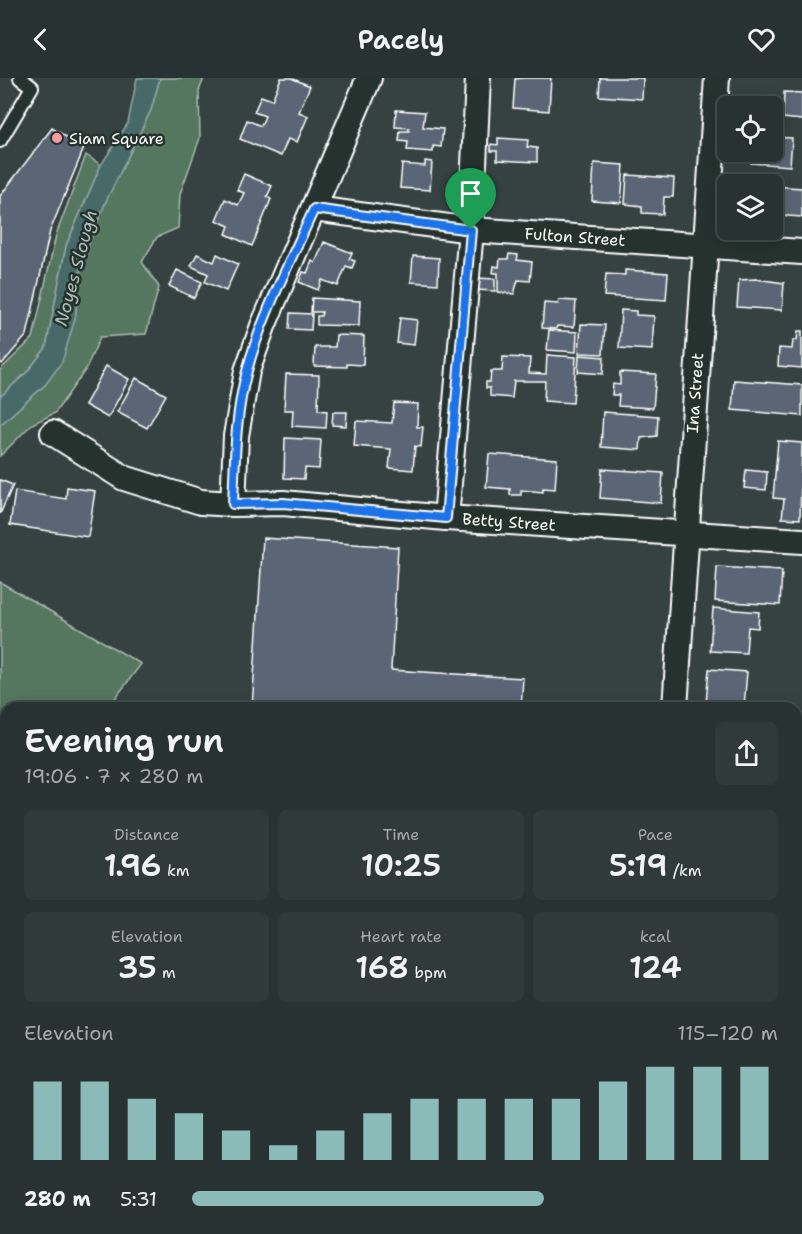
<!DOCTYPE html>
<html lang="en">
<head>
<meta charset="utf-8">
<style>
	:root { --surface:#283232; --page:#303a3a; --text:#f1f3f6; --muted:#a5aaac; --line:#444d4d; --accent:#8bbbb9 }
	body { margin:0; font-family:"Shantell Sans",sans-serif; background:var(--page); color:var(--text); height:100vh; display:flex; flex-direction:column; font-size:22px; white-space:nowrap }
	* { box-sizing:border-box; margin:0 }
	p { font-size:20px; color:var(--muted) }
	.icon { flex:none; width:33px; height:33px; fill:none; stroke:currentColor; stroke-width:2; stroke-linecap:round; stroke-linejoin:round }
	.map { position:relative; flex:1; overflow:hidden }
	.details { position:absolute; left:0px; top:624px; width:802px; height:532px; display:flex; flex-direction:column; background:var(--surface); border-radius:18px 18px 0 0; box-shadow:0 3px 15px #0003,0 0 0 2px var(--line) }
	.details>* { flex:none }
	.fabs { position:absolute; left:717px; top:18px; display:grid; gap:12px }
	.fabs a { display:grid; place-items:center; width:66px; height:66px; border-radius:9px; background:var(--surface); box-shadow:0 3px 15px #0003,0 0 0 2px var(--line); font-size:30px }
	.pin { position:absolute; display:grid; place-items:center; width:51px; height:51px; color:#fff; margin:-62px -26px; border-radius:50% 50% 50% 0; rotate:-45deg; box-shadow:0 0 6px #0007 }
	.pin .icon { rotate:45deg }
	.round { display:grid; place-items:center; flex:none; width:63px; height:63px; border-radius:9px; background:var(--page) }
	.overview { display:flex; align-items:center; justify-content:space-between; height:102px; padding:0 24px }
	h1 { font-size:33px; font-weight:600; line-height:45px }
	.metrics { display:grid; grid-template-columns:repeat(3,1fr); gap:9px; height:102px; padding:6px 24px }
	.metrics div { display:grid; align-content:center; border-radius:9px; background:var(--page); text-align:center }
	.metrics b { font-size:30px; font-weight:600 }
	.metrics small { font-size:16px; font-weight:400 }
	.metrics p { font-size:16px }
	.chart { height:168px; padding:12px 24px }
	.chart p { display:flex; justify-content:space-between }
	.chart svg { width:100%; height:108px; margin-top:6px; stroke:var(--accent); stroke-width:6 }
	ul { padding:0 24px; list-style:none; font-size:20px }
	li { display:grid; grid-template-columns:96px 72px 1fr; align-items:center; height:45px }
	li i { height:15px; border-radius:8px; background:var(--accent) }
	header { display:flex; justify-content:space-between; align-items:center; height:78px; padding:0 24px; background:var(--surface); font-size:27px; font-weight:600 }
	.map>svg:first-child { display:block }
</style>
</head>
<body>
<header><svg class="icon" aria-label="back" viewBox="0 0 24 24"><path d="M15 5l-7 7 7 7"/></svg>Pacely<svg class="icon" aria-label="heart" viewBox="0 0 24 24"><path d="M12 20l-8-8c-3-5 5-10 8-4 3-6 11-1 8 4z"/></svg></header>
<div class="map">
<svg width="802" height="1156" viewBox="0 0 802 1156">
	<rect width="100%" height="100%" fill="#364242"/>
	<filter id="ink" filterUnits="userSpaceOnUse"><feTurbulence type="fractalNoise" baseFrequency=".0167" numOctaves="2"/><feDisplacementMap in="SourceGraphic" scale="12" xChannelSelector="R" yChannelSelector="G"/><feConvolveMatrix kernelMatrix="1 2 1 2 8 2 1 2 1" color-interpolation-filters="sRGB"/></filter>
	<g filter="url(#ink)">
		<!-- green -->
		<g fill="#55765f" stroke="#aabaaf" stroke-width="1.5">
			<path d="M160 0H204L199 13 200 60 180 116 178 150 157 159 142 184 159 209 146 256 100 259 86 291 55 335 32 346 0 378V347L46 306 75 241 81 185 106 123 151 32Z"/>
			<path d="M86 77 101 87 66 168 46 270 27 294 0 319V292L33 260 56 157Z"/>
			<path d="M0 504 141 586 108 630H6V668L0 662Z"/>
			<path d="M0 675 6 682V837L0 822Z"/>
			<path d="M0 1126 6 1128V1150L83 1151 102 1156H0Z"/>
		</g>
		<!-- water -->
		<path fill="#476b69" stroke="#91a6a5" stroke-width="1.5" d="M137 0H160L151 32 106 123 81 185 75 241 62 284 46 306 0 347V319L27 294 46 270 66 168 101 87 128 45Z"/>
		<!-- building -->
		<g fill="#5a6674" stroke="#fff" stroke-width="1.5">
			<path d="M281 0H291L310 8 299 34 308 38 297 64 288 61 281 78 240 61 247 42 261 48 265 38 254 34 261 18 272 22Z"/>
			<path d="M523 0H551L549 33 513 30 515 1Z"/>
			<path d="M600 0H643L642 21 599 18Z"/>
			<path d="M784 14 802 15V42L783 40Z"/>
			<path d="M396 32 425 34 423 49 443 51 441 69 433 68V74L407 72 408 64 399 63 400 53H409V50L395 49Z"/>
			<path d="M52 50 84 70 50 153 27 257 2 286 0 284V118Z"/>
			<path d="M772 59 792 60 790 88 751 85 752 74H772Z"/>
			<path d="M498 60 528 62 527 69 537 70V84L497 82V73H491V66L498 67Z"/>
			<path d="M425 83 432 84 430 112 400 110 402 86 425 88Z"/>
			<path d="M594 85 624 87 621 125 592 123Z"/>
			<path d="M244 96 272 108 267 119 271 121 252 168 226 156 229 148 216 142 225 121 238 127 244 115 237 112Z"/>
			<path d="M627 97 674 100 673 119H664L663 136 642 135V128L625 126Z"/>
			<path d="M772 108 802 110V139L772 137Z"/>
			<path d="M324 164 352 175 349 181 355 183 352 190 346 188 338 208 322 202 318 212 299 204 303 194 307 195 312 183 315 185Z"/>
			<path d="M197 176 214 184 217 176 238 186 226 213 205 204 208 196 191 188Z"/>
			<path d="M509 176 518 177 517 182 532 184 530 203 518 202 514 216 498 214V195H493L494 188 499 189 500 181H508Z"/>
			<path d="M413 178 439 180 438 206 411 204Z"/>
			<path d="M177 192 202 204 194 220 169 208Z"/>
			<path d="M625 192 668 195 666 222 604 218 606 196 625 197Z"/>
			<path d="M476 200 495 201V213L476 212Z"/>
			<path d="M756 201 784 205 782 232 737 229 739 202Z"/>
			<path d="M312 220 360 223 359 248 317 247V238H321L322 234H311Z"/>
			<path d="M559 222 576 223 574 249 557 248 556 251 542 250 544 225 558 226Z"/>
			<path d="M621 232 636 233V237L654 238 652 272 619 270Z"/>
			<path d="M290 235 312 236 311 252 289 251Z"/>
			<path d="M400 240 417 242 414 267 397 265Z"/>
			<path d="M581 246 605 247 603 276 579 275Z"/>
			<path d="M549 252 577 254 576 274 547 272Z"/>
			<path d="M798 253H802V290L778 288 779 270 792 271 793 262H797Z"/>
			<path d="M336 257 364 258 363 287 347 286V289L314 288 315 269H335Z"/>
			<path d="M547 277 576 279 573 325 544 323 545 303H514L512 320 490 318V310H486V304H490L491 293H502L503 279 530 280 529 295 546 296Z"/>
			<path d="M579 277 604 279 603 296 578 294Z"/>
			<path d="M106 288 129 301 108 340 85 327Z"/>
			<path d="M620 294 656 296 653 330 618 328 619 317H612L613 306 620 307Z"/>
			<path d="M286 296 319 297 318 332 327 333 326 350 292 348 293 332H284Z"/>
			<path d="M136 300 166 317 147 350 117 334Z"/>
			<path d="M734 302 802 307V338L732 332Z"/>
			<path d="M394 325 418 326 417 349H423L421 369 415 368 413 392 389 390 391 371 354 368 356 343 392 345Z"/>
			<path d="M333 334H347L346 348 332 347Z"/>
			<path d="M603 334 658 338 657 358 641 360 640 372 601 369Z"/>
			<path d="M285 360 321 362 319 391 305 390 304 401 284 400Z"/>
			<path d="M778 363 802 365 800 441 782 440 784 421 773 420Z"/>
			<path d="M489 376 557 381 555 411 543 410V414L521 412V417H510V411L486 409Z"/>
			<path d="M602 391 663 395 661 425 600 420Z"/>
			<path d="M746 392 767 394 766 412 744 410Z"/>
			<path d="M0 402 13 407 0 436Z"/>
			<path d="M67 409 95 413 88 459 10 447 15 413 66 421Z"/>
			<path d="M263 460 398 469 391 592 523 600 521 630H252Z"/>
			<path d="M717 489 782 493 780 527 715 523Z"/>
			<path d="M713 530 759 534 758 550 748 549 746 575 710 573Z"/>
			<path d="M709 591 747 594 744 628 706 625Z"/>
			<path d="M796 777 802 778V813H796Z"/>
			<path d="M796 905H801L798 967H796Z"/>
			<path d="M485 1150H543L541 1156H484Z"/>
		</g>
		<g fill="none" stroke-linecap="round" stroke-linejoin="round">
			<!-- lane casing -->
			<g stroke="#fff" stroke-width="16">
				<g id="lane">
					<path d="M0 63 32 9 20 0"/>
					<path d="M153 1156 154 1150"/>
				</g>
			</g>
			<!-- street casing -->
			<g stroke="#fff" stroke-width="28">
				<g id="street">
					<path d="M314 131 471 152 802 174"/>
					<path d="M53 355 124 400 201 424 233 426 283 425 446 440 802 463"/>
					<path d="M233 426 236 358 247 293 263 248 369 0"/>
					<path d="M446 440 471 152 478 0"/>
					<path d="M675 630 717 0"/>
					<path d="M796 860H802"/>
				</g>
			</g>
			<!-- primary casing -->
			<g stroke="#fff" stroke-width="38">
				<g id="primary">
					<path d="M0 1093 6 1095"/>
					<path d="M200 1150 219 1156"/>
				</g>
			</g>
			<!-- lane -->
			<use href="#lane" stroke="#26332d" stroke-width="12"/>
			<!-- street -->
			<use href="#street" stroke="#26332d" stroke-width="24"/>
			<!-- primary -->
			<use href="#primary" stroke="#26332d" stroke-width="33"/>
		</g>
	</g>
	<g fill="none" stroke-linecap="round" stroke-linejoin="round" filter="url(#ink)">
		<!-- route casing -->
		<g stroke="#fff" stroke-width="12">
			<path id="route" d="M314 131 471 152 446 440 283 425 233 426C235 382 235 336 247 293 261 239 291 182 314 131Z"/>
		</g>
		<!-- route -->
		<use href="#route" stroke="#1a73e8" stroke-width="8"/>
	</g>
	<!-- markers -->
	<circle fill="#ff9aa2" stroke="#26332d" stroke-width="2" cx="57" cy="60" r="6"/>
	<g text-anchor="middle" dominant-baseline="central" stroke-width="5" stroke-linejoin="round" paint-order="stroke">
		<!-- poi labels -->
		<g font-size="16" fill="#fff" stroke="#26332d" text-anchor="start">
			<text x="69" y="60">Siam Square</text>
		</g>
		<!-- street labels -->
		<g font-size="16" fill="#fff" stroke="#26332d">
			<text transform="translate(575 159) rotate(4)">Fulton Street</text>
			<text transform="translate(695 315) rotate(-86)">Ina Street</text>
			<text transform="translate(509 444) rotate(4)">Betty Street</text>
		</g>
		<!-- water labels -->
		<g font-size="18" font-style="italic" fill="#acbcbc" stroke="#26332d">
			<text transform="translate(76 190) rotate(-75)">Noyes Slough</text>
		</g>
	</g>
</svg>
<div class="fabs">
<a><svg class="icon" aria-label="locate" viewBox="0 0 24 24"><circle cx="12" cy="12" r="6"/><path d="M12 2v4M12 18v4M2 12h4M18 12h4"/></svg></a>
<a><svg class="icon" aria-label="layers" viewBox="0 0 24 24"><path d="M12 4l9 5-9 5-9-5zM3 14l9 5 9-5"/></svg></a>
</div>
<div class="pin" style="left:471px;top:152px;background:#1e9e55"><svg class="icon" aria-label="arrive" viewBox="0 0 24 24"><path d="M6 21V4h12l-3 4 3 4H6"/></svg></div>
<section class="details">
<div class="overview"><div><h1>Evening run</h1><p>19:06 · 7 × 280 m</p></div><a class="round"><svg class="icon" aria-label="share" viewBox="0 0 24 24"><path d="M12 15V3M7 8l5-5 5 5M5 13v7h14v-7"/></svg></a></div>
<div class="metrics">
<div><p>Distance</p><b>1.96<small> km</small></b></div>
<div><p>Time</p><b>10:25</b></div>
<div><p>Pace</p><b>5:19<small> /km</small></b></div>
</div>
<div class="metrics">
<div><p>Elevation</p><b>35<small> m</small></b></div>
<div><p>Heart rate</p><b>168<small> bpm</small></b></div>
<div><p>kcal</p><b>124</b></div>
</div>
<div class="chart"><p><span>Elevation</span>115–120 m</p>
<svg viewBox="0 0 160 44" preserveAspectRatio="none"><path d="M5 44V12M15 44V12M25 44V19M35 44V25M45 44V32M55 44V38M65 44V32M75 44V25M85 44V19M95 44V19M105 44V19M115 44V19M125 44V12M135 44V6M145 44V6M155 44V6"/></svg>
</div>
<ul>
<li><b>280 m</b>5:31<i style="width:60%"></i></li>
</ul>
</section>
</div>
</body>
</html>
